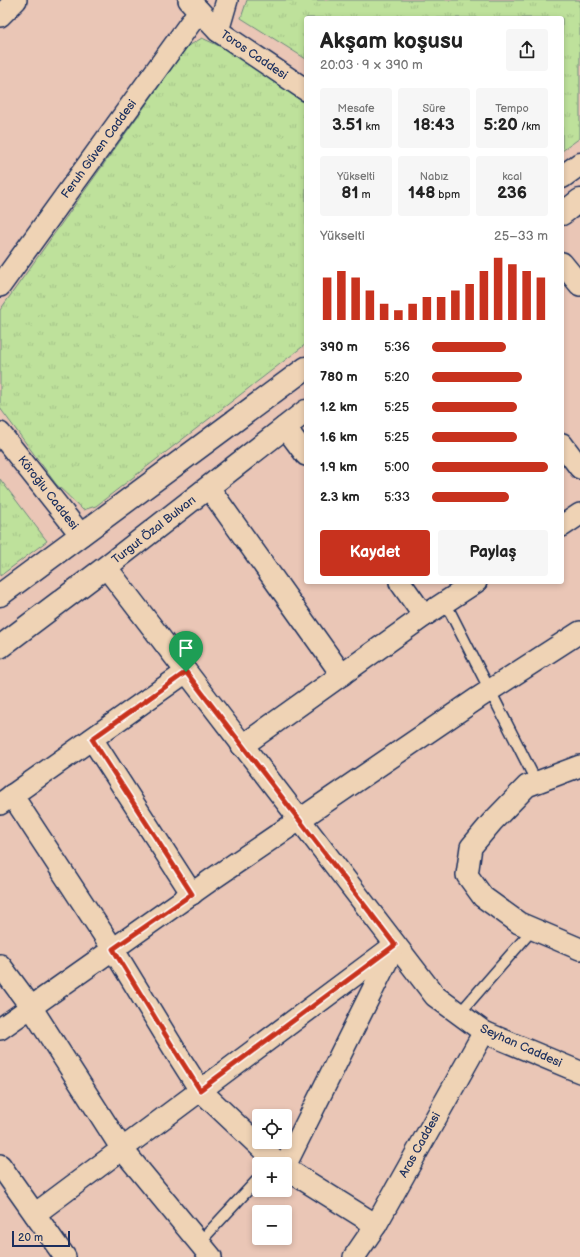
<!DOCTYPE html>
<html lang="tr">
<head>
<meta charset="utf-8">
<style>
	:root { --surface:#fff; --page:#f6f6f6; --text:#222; --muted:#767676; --accent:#c8321e }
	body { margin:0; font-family:"Balsamiq Sans",sans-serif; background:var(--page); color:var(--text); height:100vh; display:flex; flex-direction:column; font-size:15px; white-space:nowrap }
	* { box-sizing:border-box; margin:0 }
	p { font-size:13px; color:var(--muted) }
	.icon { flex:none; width:22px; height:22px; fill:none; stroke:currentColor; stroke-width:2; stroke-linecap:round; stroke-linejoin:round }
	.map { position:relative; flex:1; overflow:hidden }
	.details { position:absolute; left:304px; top:16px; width:260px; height:568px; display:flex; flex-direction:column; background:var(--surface); border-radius:4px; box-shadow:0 2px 6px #0003 }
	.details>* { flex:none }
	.fabs { position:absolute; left:252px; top:1109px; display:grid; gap:8px }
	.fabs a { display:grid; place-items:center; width:40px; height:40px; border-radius:4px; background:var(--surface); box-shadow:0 2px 6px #0003; font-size:20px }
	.scale { position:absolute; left:12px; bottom:10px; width:58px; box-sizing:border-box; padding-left:4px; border:2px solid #1b2f5e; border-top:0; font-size:11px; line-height:14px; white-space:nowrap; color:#1b2f5e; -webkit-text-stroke:3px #efd3b5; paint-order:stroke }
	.pin { position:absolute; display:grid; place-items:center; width:34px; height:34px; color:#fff; margin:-41px -17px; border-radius:50% 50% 50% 0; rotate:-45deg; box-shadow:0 0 4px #0007 }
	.pin .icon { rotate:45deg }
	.round { display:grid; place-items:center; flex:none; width:42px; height:42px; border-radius:4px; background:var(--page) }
	.overview { display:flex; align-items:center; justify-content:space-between; height:68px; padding:0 16px }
	h1 { font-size:22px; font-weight:800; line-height:30px }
	.figures { display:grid; grid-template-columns:repeat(3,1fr); gap:6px; height:68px; padding:4px 16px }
	.figures div { display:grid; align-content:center; border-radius:4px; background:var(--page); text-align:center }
	.figures b { font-size:17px; font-weight:800 }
	.figures small { font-size:11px; font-weight:400 }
	.figures p { font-size:11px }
	.chart { height:112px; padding:8px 16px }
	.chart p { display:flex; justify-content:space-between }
	.chart svg { width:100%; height:72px; margin-top:4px; stroke:var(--accent); stroke-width:6 }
	.action { display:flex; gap:8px; margin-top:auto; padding:8px 16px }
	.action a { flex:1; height:46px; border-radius:4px; background:var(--accent); color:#fff; font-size:16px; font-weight:800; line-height:46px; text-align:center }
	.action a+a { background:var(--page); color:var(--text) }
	ul { padding:0 16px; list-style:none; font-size:13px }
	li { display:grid; grid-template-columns:64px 48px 1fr; align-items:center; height:30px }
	li i { height:10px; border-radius:5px; background:var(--accent) }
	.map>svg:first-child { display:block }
</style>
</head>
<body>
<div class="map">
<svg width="580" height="1257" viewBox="0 0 580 1257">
	<defs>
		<pattern id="park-tufts" width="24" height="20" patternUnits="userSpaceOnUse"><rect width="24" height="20" fill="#bee19b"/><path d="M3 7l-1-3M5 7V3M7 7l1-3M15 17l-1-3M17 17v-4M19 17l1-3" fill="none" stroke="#a3c188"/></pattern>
	</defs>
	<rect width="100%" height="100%" fill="#eac6b6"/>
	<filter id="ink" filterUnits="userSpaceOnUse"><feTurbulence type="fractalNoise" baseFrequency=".025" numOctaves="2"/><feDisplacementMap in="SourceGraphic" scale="8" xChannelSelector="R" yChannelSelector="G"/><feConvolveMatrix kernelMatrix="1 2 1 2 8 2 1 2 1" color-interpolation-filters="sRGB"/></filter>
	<g filter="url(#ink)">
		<!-- park -->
		<g fill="url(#park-tufts)" stroke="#6c887c">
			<path d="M247 0H580V138L562 151V18H306V59L241 18Z"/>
			<path d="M202 38 228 50 306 104V344L96 506 83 510 56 484 0 408V310L187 47Z"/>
			<path d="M0 479 47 541 0 576Z"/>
		</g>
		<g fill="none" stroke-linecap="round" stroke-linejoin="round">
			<!-- lane casing -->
			<g stroke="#1b2f5e" stroke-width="13">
				<g id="lane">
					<path d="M445 602 537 783"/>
					<path d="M459 1014 533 929"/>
					<path d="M199 1243 259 1178"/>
				</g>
			</g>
			<!-- street casing -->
			<g stroke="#1b2f5e" stroke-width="24">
				<g id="street">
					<path d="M189 0 218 31 306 90"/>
					<path d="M0 16 16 0"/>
					<path d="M218 31 227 0"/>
					<path d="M562 263 580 285"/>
					<path d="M0 286 199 11"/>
					<path d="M285 427 306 455"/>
					<path d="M0 433 81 535"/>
					<path d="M562 444 580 468"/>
					<path d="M209 488 342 675"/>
					<path d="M562 526 580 514"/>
					<path d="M106 567 435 996 484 1032 580 1072"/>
					<path d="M400 582 424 616"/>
					<path d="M92 739 192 894"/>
					<path d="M242 746 424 616 476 582"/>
					<path d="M580 766 527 786 492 822 471 847 467 875 483 897 519 923 580 949"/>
					<path d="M12 795 113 949 179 1057 200 1090 275 1161 280 1164"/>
					<path d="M0 804 186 672"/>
					<path d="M0 965 31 1007 122 1149 211 1257"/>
					<path d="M0 1029 211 880 478 698 580 632"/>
					<path d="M0 1165 65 1257"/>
					<path d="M285 1166 393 949"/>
					<path d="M285 1168 376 1225"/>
					<path d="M35 1214 395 945"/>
					<path d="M354 1257 376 1225 484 1032"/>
				</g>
			</g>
			<!-- secondary casing -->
			<g stroke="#1b2f5e" stroke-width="25">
				<g id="secondary">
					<path d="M562 177 580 164"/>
					<path d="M562 214 580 200"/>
					<path d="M0 595 306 368"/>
					<path d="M0 647 106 567 306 411"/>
				</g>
			</g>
			<!-- lane -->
			<use href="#lane" stroke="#efd3b5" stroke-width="10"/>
			<!-- street -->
			<use href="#street" stroke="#efd3b5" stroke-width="21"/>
			<!-- secondary -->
			<use href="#secondary" stroke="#efd3b5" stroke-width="22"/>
		</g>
	</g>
	<g fill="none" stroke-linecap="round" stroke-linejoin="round" filter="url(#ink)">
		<!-- route casing -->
		<g stroke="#fff" stroke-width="8">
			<path id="route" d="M186 672 395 945 200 1090 179 1057 113 949 192 894 92 739Z"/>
		</g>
		<!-- route -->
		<use href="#route" stroke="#c8321e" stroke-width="5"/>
	</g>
	<g text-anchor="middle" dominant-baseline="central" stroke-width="4" stroke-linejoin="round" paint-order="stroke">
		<!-- street labels -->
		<g font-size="12" fill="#1b2f5e" stroke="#efd3b5">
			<text transform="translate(254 55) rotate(34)">Toros Caddesi</text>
			<text transform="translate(99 149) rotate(-54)">Feruh Güven Caddesi</text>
			<text transform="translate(48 493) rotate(52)">Köroğlu Caddesi</text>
			<text transform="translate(154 530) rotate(-38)">Turgut Özal Bulvarı</text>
			<text transform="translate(521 1046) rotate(24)">Seyhan Caddesi</text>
			<text transform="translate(420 1145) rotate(-61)">Aras Caddesi</text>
		</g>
	</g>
</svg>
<div class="fabs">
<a><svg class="icon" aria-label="locate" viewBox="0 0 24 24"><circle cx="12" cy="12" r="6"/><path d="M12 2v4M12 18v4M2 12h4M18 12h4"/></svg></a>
<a>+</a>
<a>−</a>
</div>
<div class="scale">20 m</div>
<div class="pin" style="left:186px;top:672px;background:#1e9e55"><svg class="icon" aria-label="arrive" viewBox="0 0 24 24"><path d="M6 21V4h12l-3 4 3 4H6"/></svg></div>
<section class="details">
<div class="overview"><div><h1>Akşam koşusu</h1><p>20:03 · 9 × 390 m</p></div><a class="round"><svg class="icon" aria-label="share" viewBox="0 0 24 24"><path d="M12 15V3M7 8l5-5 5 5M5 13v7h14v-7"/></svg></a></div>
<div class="figures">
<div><p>Mesafe</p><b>3.51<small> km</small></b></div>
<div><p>Süre</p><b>18:43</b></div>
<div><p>Tempo</p><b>5:20<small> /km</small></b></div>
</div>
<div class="figures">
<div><p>Yükselti</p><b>81<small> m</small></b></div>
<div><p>Nabız</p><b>148<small> bpm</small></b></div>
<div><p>kcal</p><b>236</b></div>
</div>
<div class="chart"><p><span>Yükselti</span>25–33 m</p>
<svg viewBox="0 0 160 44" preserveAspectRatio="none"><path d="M5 44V18M15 44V14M25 44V18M35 44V26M45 44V34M55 44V38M65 44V34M75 44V30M85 44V30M95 44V26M105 44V22M115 44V14M125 44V6M135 44V10M145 44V14M155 44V18"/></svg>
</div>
<ul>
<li><b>390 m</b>5:36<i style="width:64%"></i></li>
<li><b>780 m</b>5:20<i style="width:78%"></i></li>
<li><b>1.2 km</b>5:25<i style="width:73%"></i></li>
<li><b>1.6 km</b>5:25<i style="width:73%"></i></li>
<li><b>1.9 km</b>5:00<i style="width:100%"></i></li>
<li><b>2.3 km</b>5:33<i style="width:66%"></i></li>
</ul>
<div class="action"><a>Kaydet</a><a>Paylaş</a></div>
</section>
</div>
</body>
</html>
